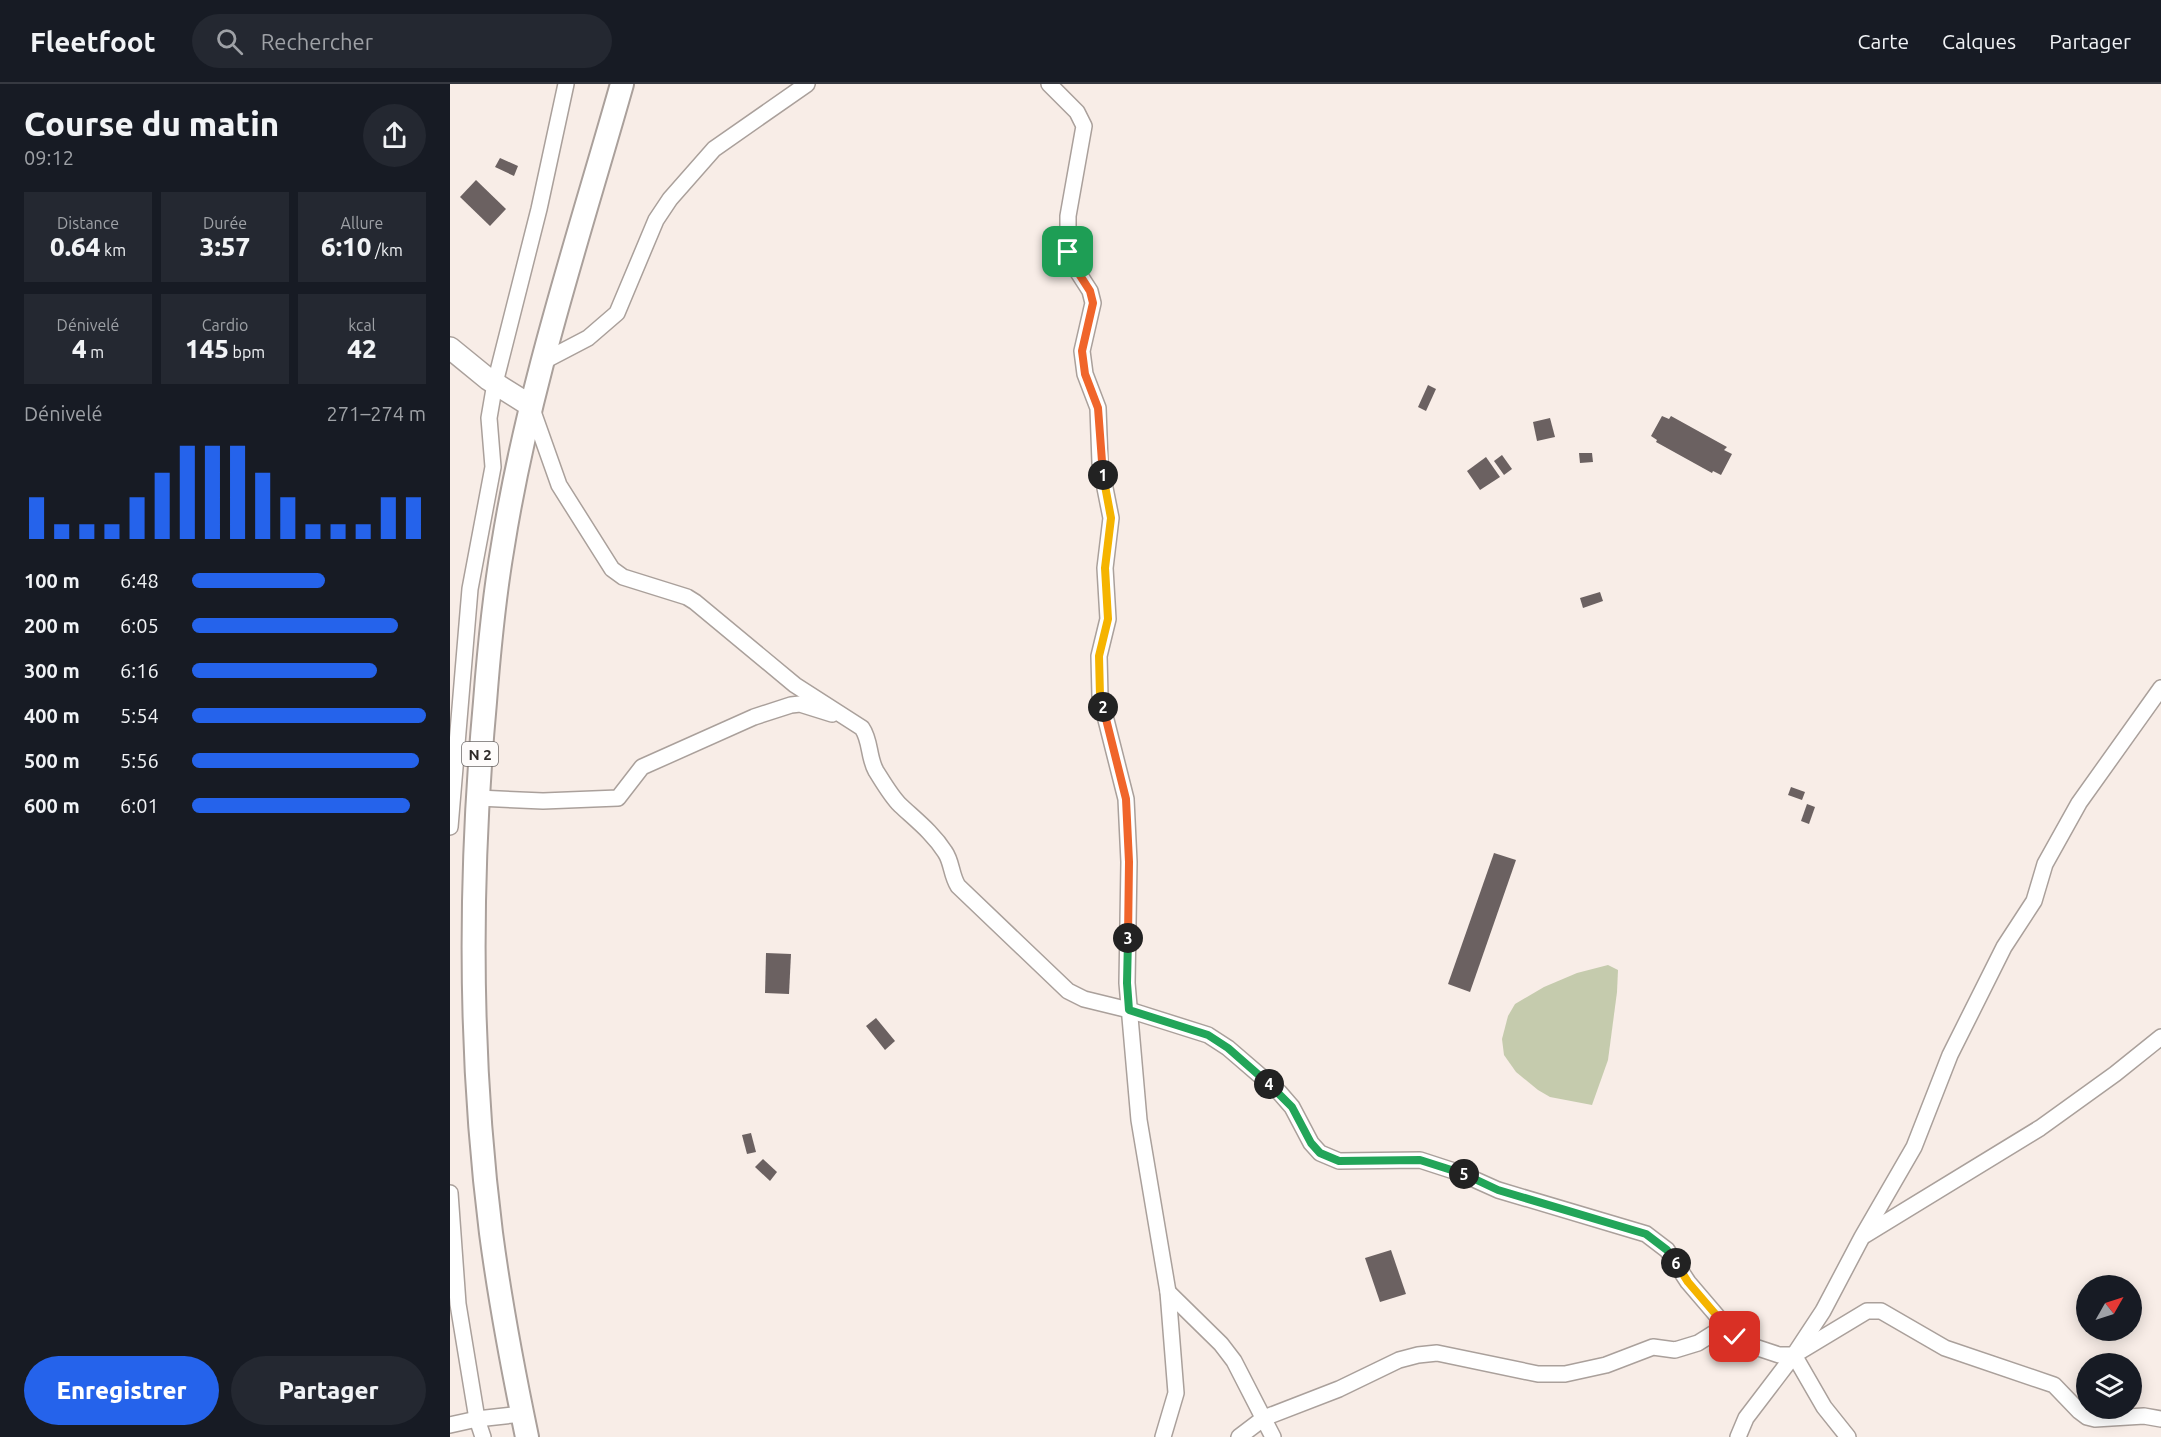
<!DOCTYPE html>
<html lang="fr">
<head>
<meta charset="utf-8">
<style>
	:root { --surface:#171b24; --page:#242831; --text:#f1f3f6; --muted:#9ea1a6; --line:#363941; --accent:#2563eb }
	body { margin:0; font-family:Ubuntu,sans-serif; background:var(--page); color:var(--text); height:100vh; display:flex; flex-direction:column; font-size:22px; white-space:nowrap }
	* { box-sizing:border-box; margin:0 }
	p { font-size:20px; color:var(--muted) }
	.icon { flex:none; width:33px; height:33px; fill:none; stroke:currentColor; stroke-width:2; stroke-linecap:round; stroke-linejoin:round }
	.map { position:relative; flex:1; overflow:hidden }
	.sheet { display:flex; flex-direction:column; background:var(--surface); width:450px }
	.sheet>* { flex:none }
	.needle { width:39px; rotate:51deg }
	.tools { position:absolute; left:1626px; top:1191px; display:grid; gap:12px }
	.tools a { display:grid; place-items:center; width:66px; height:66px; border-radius:50%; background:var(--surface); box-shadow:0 3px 15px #0003; font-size:30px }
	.pin { position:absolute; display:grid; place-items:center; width:51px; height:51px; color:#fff; margin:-26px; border-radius:12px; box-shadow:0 3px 9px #0006 }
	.km { position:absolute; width:30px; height:30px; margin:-15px; border-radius:50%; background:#222; color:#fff; font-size:16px; line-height:30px; text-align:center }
	.round { display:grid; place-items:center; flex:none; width:63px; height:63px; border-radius:32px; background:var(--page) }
	.summary { display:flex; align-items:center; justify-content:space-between; height:102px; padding:0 24px }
	h1 { font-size:33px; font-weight:800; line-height:45px }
	.stats { display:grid; grid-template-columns:repeat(3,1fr); gap:9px; height:102px; padding:6px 24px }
	.stats div { display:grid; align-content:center; border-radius:0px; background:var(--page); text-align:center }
	.stats b { font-size:26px; font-weight:800 }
	.stats small { font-size:16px; font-weight:400 }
	.stats p { font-size:16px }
	.chart { height:168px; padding:12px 24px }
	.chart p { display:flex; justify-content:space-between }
	.chart svg { width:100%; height:108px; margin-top:6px; stroke:var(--accent); stroke-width:6 }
	.action { display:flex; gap:12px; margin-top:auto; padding:12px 24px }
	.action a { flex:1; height:69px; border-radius:36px; background:var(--accent); color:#fff; font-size:24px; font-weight:800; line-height:69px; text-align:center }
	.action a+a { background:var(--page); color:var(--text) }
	ul { padding:0 24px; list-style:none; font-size:20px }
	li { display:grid; grid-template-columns:96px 72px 1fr; align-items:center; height:45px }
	li i { height:15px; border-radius:8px; background:var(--accent) }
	header { display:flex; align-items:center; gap:36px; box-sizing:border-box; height:84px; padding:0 30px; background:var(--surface); border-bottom:2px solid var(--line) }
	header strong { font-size:28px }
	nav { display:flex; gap:33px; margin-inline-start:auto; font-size:21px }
	.search { width:420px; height:54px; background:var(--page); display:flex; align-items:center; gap:15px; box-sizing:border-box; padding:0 21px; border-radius:33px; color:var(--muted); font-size:22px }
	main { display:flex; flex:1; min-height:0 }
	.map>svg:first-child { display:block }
</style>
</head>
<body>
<header>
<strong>Fleetfoot</strong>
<div class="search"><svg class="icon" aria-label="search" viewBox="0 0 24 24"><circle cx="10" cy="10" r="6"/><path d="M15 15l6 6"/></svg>Rechercher</div>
<nav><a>Carte</a><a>Calques</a><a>Partager</a></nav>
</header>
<main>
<section class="sheet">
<div class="summary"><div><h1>Course du matin</h1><p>09:12</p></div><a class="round"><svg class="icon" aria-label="share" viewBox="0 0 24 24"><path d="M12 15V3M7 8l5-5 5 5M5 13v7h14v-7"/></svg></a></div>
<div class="stats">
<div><p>Distance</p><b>0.64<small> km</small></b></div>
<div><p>Durée</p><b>3:57</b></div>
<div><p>Allure</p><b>6:10<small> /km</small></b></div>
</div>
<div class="stats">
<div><p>Dénivelé</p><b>4<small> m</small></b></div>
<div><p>Cardio</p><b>145<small> bpm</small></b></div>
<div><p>kcal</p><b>42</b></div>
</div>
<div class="chart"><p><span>Dénivelé</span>271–274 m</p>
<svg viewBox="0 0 160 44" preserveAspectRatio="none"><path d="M5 44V27M15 44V38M25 44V38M35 44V38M45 44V27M55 44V17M65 44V6M75 44V6M85 44V6M95 44V17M105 44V27M115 44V38M125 44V38M135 44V38M145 44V27M155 44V27"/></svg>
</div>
<ul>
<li><b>100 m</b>6:48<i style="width:57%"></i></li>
<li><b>200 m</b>6:05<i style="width:88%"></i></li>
<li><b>300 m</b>6:16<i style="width:79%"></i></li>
<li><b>400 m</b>5:54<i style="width:100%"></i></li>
<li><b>500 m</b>5:56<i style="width:97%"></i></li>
<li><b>600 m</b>6:01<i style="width:93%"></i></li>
</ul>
<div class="action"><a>Enregistrer</a><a>Partager</a></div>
</section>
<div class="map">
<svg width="1711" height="1353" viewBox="0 0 1711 1353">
	<rect width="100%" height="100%" fill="#f8ede7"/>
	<!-- green -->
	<path fill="#c5cbad" d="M1158 881 1168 886 1167 908 1158 976 1142 1021 1100 1013 1088 1006 1066 988 1054 971 1052 955 1058 932 1065 920 1094 903 1127 889Z"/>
	<!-- building -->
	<g fill="#6b6161">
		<path d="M50 74 68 82 64 92 45 83Z"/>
		<path d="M26 96 56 125 40 142 10 113Z"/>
		<path d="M978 301 986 305 976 327 968 323Z"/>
		<path d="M1212 332 1219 335 1221 332 1277 363 1274 366 1282 370 1271 391 1263 387 1262 389 1206 358 1207 356 1201 352Z"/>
		<path d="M1100 334 1105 353 1087 357 1083 338Z"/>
		<path d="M1129 369H1142L1143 378 1130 379Z"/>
		<path d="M1052 371 1062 385 1054 391 1044 377Z"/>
		<path d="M1036 373 1050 393 1030 406 1017 387Z"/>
		<path d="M1150 508 1153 517 1133 524 1130 514Z"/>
		<path d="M1341 703 1355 708 1352 716 1338 711Z"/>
		<path d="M1357 720 1365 723 1359 740 1351 737Z"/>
		<path d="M1044 769 1066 776 1020 908 998 900Z"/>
		<path d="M316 869 341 870 339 910 315 909Z"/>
		<path d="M426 934 445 957 435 966 416 942Z"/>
		<path d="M301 1049 306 1068 297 1070 292 1051Z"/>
		<path d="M313 1075 327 1088 320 1097 305 1083Z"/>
		<path d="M941 1166 956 1210 930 1218 915 1174Z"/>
	</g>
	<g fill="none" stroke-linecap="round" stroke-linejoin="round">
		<!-- street casing -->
		<g stroke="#aaa09b" stroke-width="18">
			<g id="street">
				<path d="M599 0 627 28 634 42 618 132V168L622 179 640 207 643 219 632 267 635 290 648 324 650 379 661 434 655 484 658 535 649 572 650 612 676 715 679 778 677 899 689 1036 718 1208 726 1309 713 1353"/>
				<path d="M94 277 138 254 167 229 206 136 220 115 264 65 357 0"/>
				<path d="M81 322 109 401 162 485 173 493 237 513 245 518 345 601 412 644C421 657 418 673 426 687 433 698 441 712 450 721 466 736 483 749 495 768 502 778 501 791 508 802L618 907 634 915 679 926 758 951 778 964 829 1008 842 1023 861 1059 870 1069 889 1077 970 1076 1010 1089 1048 1106 1196 1150 1217 1166 1238 1198 1285 1253 1305 1263 1329 1271H1344L1417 1227H1431L1495 1264 1604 1301 1629 1327 1637 1333 1645 1335 1694 1332 1711 1335"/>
				<path d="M28 714 93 717 168 714 192 683 304 633 341 621 350 620 382 630"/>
				<path d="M0 743 20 505 43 383 39 334 45 299 89 125 116 0"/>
				<path d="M0 1109 8 1220 27 1335 33 1353"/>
				<path d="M1415 1151 1590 1044 1665 990 1711 953"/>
				<path d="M718 1208 771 1260 784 1277 823 1353"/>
				<path d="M1344 1271 1374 1323 1398 1353"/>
				<path d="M0 1341 27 1335 72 1330"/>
				<path d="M789 1353 814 1334 889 1305 949 1276 968 1271 987 1269 1088 1290H1115L1156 1281 1203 1263 1225 1266 1248 1259 1275 1242"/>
				<path d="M1288 1353 1296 1334 1344 1271 1373 1227 1412 1153 1464 1063 1500 971 1554 863 1584 817 1595 780 1629 719 1711 604"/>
			</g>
		</g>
		<!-- secondary casing -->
		<g stroke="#aaa09b" stroke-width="24">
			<path id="secondary" d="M0 264 38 295 81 322"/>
		</g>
		<!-- primary casing -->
		<g stroke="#aaa09b" stroke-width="26">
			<path id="primary" d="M77 1353C63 1286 50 1217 41 1149 19 974 19 794 35 618 39 566 44 513 53 461 78 304 129 152 172 0"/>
		</g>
		<!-- street -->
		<use href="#street" stroke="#fff" stroke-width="15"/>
		<!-- secondary -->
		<use href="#secondary" stroke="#fff" stroke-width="21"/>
		<!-- primary -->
		<use href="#primary" stroke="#fff" stroke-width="22"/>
	</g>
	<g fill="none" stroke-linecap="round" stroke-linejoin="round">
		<!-- split-1 casing -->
		<g stroke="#fff" stroke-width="12">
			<path id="split-1" d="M618 168 622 179 640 207 643 219 632 267 635 290 648 324 653 391"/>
		</g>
		<!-- split-2 casing -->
		<g stroke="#fff" stroke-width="12">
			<path id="split-2" d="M653 391 661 434 655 484 658 535 649 572 650 612 653 623"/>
		</g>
		<!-- split-3 casing -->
		<g stroke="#fff" stroke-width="12">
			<path id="split-3" d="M653 623 676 715 679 778 678 854"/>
		</g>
		<!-- split-4 casing -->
		<g stroke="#fff" stroke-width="12">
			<path id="split-4" d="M678 854 677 899 679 926 758 951 778 964 819 1000"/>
		</g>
		<!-- split-5 casing -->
		<g stroke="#fff" stroke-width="12">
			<path id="split-5" d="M819 1000 842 1023 861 1059 870 1069 889 1077 970 1076 1014 1090"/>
		</g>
		<!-- split-6 casing -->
		<g stroke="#fff" stroke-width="12">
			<path id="split-6" d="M1014 1090 1048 1106 1196 1150 1217 1166 1226 1179"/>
		</g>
		<!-- split-7 casing -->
		<g stroke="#fff" stroke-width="12">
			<path id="split-7" d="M1226 1179 1238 1198 1285 1253"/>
		</g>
		<!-- split-1 -->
		<use href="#split-1" stroke="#f0652b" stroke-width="8"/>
		<!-- split-2 -->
		<use href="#split-2" stroke="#f5b400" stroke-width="8"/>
		<!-- split-3 -->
		<use href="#split-3" stroke="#f0652b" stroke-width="8"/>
		<!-- split-4 -->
		<use href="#split-4" stroke="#22a559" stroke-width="8"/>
		<!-- split-5 -->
		<use href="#split-5" stroke="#22a559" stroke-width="8"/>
		<!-- split-6 -->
		<use href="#split-6" stroke="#22a559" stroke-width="8"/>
		<!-- split-7 -->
		<use href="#split-7" stroke="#f5b400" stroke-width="8"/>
	</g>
	<g text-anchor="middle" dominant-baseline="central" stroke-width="6" stroke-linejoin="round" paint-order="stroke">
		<!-- shield labels -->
		<rect fill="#fefcfb" stroke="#6c6867" stroke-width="1.5" x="12" y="658" width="36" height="24" rx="4.5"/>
		<g font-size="15" font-weight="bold" fill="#2d2927">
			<text x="30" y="670">N 2</text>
		</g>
	</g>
</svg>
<div class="tools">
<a><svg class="needle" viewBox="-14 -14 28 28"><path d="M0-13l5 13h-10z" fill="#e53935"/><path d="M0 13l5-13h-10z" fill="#9ea1a6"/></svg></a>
<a><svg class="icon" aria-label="layers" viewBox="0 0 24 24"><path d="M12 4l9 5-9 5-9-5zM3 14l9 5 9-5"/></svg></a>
</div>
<div class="pin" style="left:618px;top:168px;background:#1e9e55"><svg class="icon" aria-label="arrive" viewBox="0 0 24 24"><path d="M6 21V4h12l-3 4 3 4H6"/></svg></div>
<div class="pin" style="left:1285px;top:1253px;background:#d93025"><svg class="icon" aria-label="check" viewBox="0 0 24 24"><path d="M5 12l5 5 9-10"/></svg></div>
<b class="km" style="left:653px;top:391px">1</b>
<b class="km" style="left:653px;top:623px">2</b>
<b class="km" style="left:678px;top:854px">3</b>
<b class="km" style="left:819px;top:1000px">4</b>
<b class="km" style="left:1014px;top:1090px">5</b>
<b class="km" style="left:1226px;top:1179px">6</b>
</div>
</main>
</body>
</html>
